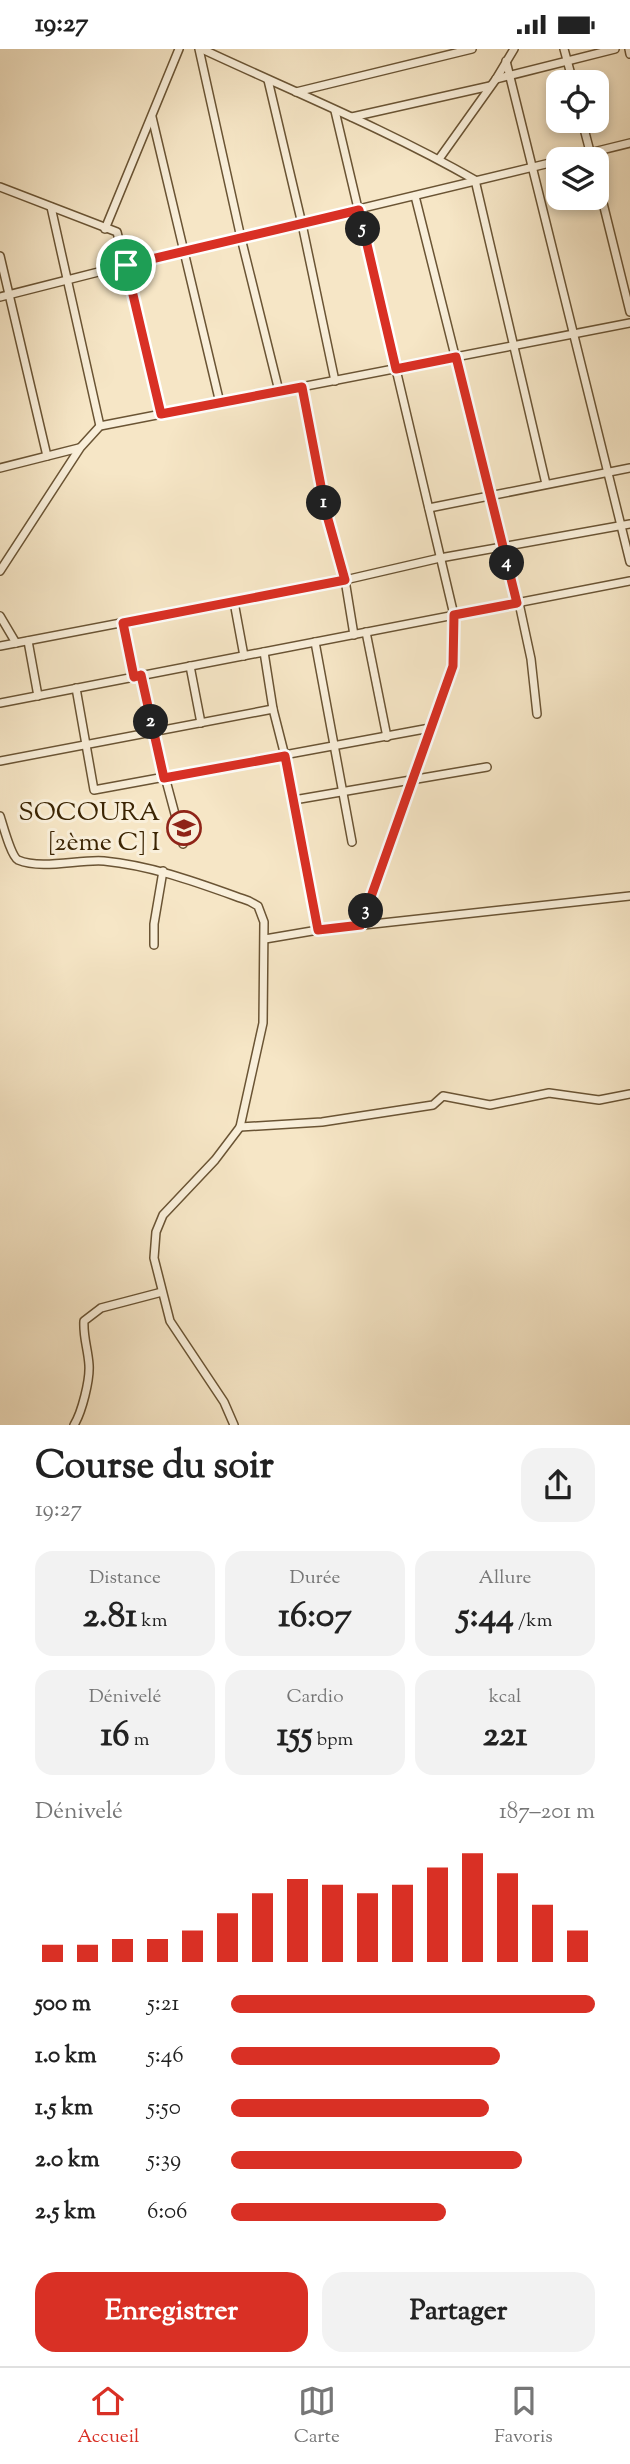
<!DOCTYPE html>
<html lang="fr">
<head>
<meta charset="utf-8">
<style>
	:root { --surface:#fff; --page:#f2f2f2; --text:#222; --muted:#767676; --line:#e0e0e0; --accent:#d93025 }
	body { margin:0; font-family:"Sorts Mill Goudy",serif; background:var(--page); color:var(--text); height:100vh; display:flex; flex-direction:column; font-size:26px; white-space:nowrap }
	* { box-sizing:border-box; margin:0 }
	p { font-size:23px; color:var(--muted) }
	.icon { flex:none; width:38px; height:38px; fill:none; stroke:currentColor; stroke-width:2; stroke-linecap:round; stroke-linejoin:round }
	.map { position:relative; height:1376px; overflow:hidden }
	.side { display:flex; flex-direction:column; background:var(--surface); flex:1 }
	.side>* { flex:none }
	.buttons { position:absolute; left:546px; top:21px; display:grid; gap:14px }
	.buttons a { display:grid; place-items:center; width:63px; height:63px; border-radius:14px; background:var(--surface); box-shadow:0 4px 10px #0003; font-size:35px }
	.pin { position:absolute; display:grid; place-items:center; width:60px; height:60px; color:#fff; margin:-30px; border:4px solid #fff; border-radius:50%; box-shadow:0 2px 7px #0007 }
	.km { position:absolute; width:35px; height:35px; margin:-18px; border-radius:50%; background:#222; color:#fff; font-size:19px; line-height:35px; text-align:center }
	.round { display:grid; place-items:center; flex:none; width:74px; height:74px; border-radius:21px; background:var(--page) }
	.summary { display:flex; align-items:center; justify-content:space-between; height:119px; padding:0 35px }
	h1 { font-size:38px; font-weight:700; line-height:52px }
	.figures { display:grid; grid-template-columns:repeat(3,1fr); gap:10px; height:119px; padding:7px 35px }
	.figures div { display:grid; align-content:center; border-radius:18px; background:var(--page); text-align:center }
	.figures b { font-size:35px; font-weight:700 }
	.figures small { font-size:19px; font-weight:400 }
	.figures p { font-size:19px }
	.chart { height:196px; padding:14px 35px }
	.chart p { display:flex; justify-content:space-between }
	.chart svg { width:100%; height:126px; margin-top:7px; stroke:var(--accent); stroke-width:6 }
	.action { display:flex; gap:14px; margin-top:auto; padding:14px 35px }
	.action a { flex:1; height:80px; border-radius:21px; background:var(--accent); color:#fff; font-size:28px; font-weight:700; line-height:80px; text-align:center }
	.action a+a { background:var(--page); color:var(--text) }
	ul { padding:0 35px; list-style:none; font-size:23px }
	li { display:grid; grid-template-columns:112px 84px 1fr; align-items:center; height:52px }
	li i { height:18px; border-radius:9px; background:var(--accent) }
	.status { display:flex; justify-content:space-between; align-items:center; height:49px; padding:0 35px; background:var(--surface); direction:ltr }
	.status svg { height:19px; fill:currentColor }
	.tab-bar { display:flex; justify-content:space-around; align-items:center; height:98px; border-top:2px solid var(--line); background:var(--surface); font-size:19px; color:var(--muted) }
	.tab-bar a { display:grid; justify-items:center; gap:4px }
	.tab-bar .active { color:var(--accent) }
	.map>svg:first-child { display:block }
</style>
</head>
<body>
<div class="status"><b>19:27</b><svg viewBox="0 0 49 12"><path d="M0 12V9h3v3zM5 12V6h3v6zM10 12V3h3v9zM15 12V0h3v12zM26 1h20v11H26zM47 4h2v5h-2z"/></svg></div>
<div class="map">
<svg width="630" height="1376" viewBox="0 0 630 1376">
	<rect width="100%" height="100%" fill="#f6e6c6"/>
	<filter id="stains"><feTurbulence type="fractalNoise" baseFrequency=".00286" numOctaves="4"/><feColorMatrix values="0 0 0 0 .2 0 0 0 0 .09 0 0 0 0 .02 0 0 0 .5 -.17"/></filter>
	<radialGradient id="worn" r=".72"><stop offset=".6" stop-color="#630" stop-opacity="0"/><stop offset="1" stop-color="#630" stop-opacity=".3"/></radialGradient>
	<g fill="none" stroke-linecap="round" stroke-linejoin="round">
		<!-- street casing -->
		<g stroke="#6a5434" stroke-width="10">
			<g id="street">
				<path d="M199 0 241 189 279 342"/>
				<path d="M202 0C294 43 388 81 475 131L546 435"/>
				<path d="M564 0 573 33"/>
				<path d="M629 0 630 5"/>
				<path d="M506 12 630 513"/>
				<path d="M496 30 615 0"/>
				<path d="M268 31 302 175 335 332"/>
				<path d="M296 43 472 0"/>
				<path d="M335 62 454 566 453 617 361 876"/>
				<path d="M152 68 220 354"/>
				<path d="M352 68 490 37"/>
				<path d="M582 72 592 110"/>
				<path d="M439 110 496 30 514 0"/>
				<path d="M565 110 630 94"/>
				<path d="M597 130 630 263"/>
				<path d="M0 138 117 183 161 365"/>
				<path d="M415 147 517 554"/>
				<path d="M51 158 100 377"/>
				<path d="M105 180 179 0"/>
				<path d="M0 207 47 407"/>
				<path d="M0 248 126 216 558 112"/>
				<path d="M302 338 326 463 345 531 354 586"/>
				<path d="M0 419 79 399"/>
				<path d="M429 459 630 419"/>
				<path d="M0 522 80 399 100 377 630 274"/>
				<path d="M234 553 244 607"/>
				<path d="M519 554 531 610 537 665"/>
				<path d="M0 567 16 594"/>
				<path d="M123 574 134 628"/>
				<path d="M366 583 387 688"/>
				<path d="M28 592 38 647"/>
				<path d="M315 593 352 793"/>
				<path d="M0 597 345 531 440 509 630 475"/>
				<path d="M264 603 273 660 285 707 318 881"/>
				<path d="M190 617 201 674"/>
				<path d="M141 627 153 683 183 795"/>
				<path d="M76 639 94 741 430 679"/>
				<path d="M0 654 630 532"/>
				<path d="M0 712 273 660"/>
				<path d="M294 751 487 718"/>
				<path d="M0 767C3 776 11 807 18 811 42 821 79 810 104 812 155 817 201 835 249 852L258 857 264 873 263 974 240 1078 215 1111 163 1166 156 1183 154 1209 170 1272 224 1353 234 1376"/>
				<path d="M265 890 318 881 630 847"/>
				<path d="M154 896V875L163 822"/>
				<path d="M240 1078 322 1073 433 1056 443 1047 490 1056 549 1044 599 1051 630 1045"/>
				<path d="M74 1376C82 1363 90 1331 89 1316 88 1300 83 1288 84 1272L101 1259 162 1243"/>
			</g>
		</g>
		<!-- street -->
		<use href="#street" stroke="#f9efda" stroke-width="7"/>
	</g>
	<g fill="none" stroke-linecap="round" stroke-linejoin="round">
		<!-- route casing -->
		<g stroke="#fff" stroke-width="14">
			<path id="route" d="M359 161 396 320 456 308 517 554 454 566 453 617 361 876 318 881 285 707 164 729 141 626 134 628 123 574 345 531 326 463 302 338 161 365 126 216Z"/>
		</g>
		<!-- route -->
		<use href="#route" stroke="#d93025" stroke-width="9"/>
	</g>
	<!-- icons -->
	<defs>
		<g id="school-ring" transform="scale(1.75)"><circle r="9.5" fill="#f9efda" stroke="#8f2418" stroke-width="1.5"/><path d="M0-5L7-2L0 1L-7-2ZM-4 1L0 2.5L4 1V4Q0 6-4 4Z" fill="#8f2418"/></g>
	</defs>
	<g fill-rule="evenodd">
		<use href="#school-ring" x="184" y="779"/>
	</g>
	<g text-anchor="middle" dominant-baseline="central" stroke-width="6" stroke-linejoin="round" paint-order="stroke">
		<!-- poi labels -->
		<g font-size="26" fill="#3b2403" stroke="#f9efda" text-anchor="end">
			<text x="160" y="764">SOCOURA<tspan x="160" dy="30">[2ème C] I</tspan></text>
		</g>
	</g>
	<rect width="100%" height="100%" filter="url(#stains)"/>
	<rect width="100%" height="100%" fill="url(#worn)"/>
</svg>
<div class="buttons">
<a><svg class="icon" aria-label="locate" viewBox="0 0 24 24"><circle cx="12" cy="12" r="6"/><path d="M12 2v4M12 18v4M2 12h4M18 12h4"/></svg></a>
<a><svg class="icon" aria-label="layers" viewBox="0 0 24 24"><path d="M12 4l9 5-9 5-9-5zM3 14l9 5 9-5"/></svg></a>
</div>
<div class="pin" style="left:126px;top:216px;background:#1e9e55"><svg class="icon" aria-label="arrive" viewBox="0 0 24 24"><path d="M6 21V4h12l-3 4 3 4H6"/></svg></div>
<b class="km" style="left:324px;top:454px">1</b>
<b class="km" style="left:151px;top:673px">2</b>
<b class="km" style="left:366px;top:862px">3</b>
<b class="km" style="left:507px;top:514px">4</b>
<b class="km" style="left:363px;top:180px">5</b>
</div>
<section class="side">
<div class="summary"><div><h1>Course du soir</h1><p>19:27</p></div><a class="round"><svg class="icon" aria-label="share" viewBox="0 0 24 24"><path d="M12 15V3M7 8l5-5 5 5M5 13v7h14v-7"/></svg></a></div>
<div class="figures">
<div><p>Distance</p><b>2.81<small> km</small></b></div>
<div><p>Durée</p><b>16:07</b></div>
<div><p>Allure</p><b>5:44<small> /km</small></b></div>
</div>
<div class="figures">
<div><p>Dénivelé</p><b>16<small> m</small></b></div>
<div><p>Cardio</p><b>155<small> bpm</small></b></div>
<div><p>kcal</p><b>221</b></div>
</div>
<div class="chart"><p><span>Dénivelé</span>187–201 m</p>
<svg viewBox="0 0 160 44" preserveAspectRatio="none"><path d="M5 44V38M15 44V38M25 44V36M35 44V36M45 44V33M55 44V27M65 44V20M75 44V15M85 44V17M95 44V20M105 44V17M115 44V11M125 44V6M135 44V13M145 44V24M155 44V33"/></svg>
</div>
<ul>
<li><b>500 m</b>5:21<i style="width:100%"></i></li>
<li><b>1.0 km</b>5:46<i style="width:74%"></i></li>
<li><b>1.5 km</b>5:50<i style="width:71%"></i></li>
<li><b>2.0 km</b>5:39<i style="width:80%"></i></li>
<li><b>2.5 km</b>6:06<i style="width:59%"></i></li>
</ul>
<div class="action"><a>Enregistrer</a><a>Partager</a></div>
</section>
<nav class="tab-bar">
<a class="active"><svg class="icon" aria-label="home" viewBox="0 0 24 24"><path d="M3 11l9-7 9 7M6 9v11h12V9"/></svg>Accueil</a>
<a><svg class="icon" aria-label="map" viewBox="0 0 24 24"><path d="M3 6l6-2 6 2 6-2v14l-6 2-6-2-6 2zM9 4v14M15 6v14"/></svg>Carte</a>
<a><svg class="icon" aria-label="saved" viewBox="0 0 24 24"><path d="M7 4h10v16l-5-4-5 4z"/></svg>Favoris</a>
</nav>
</body>
</html>
